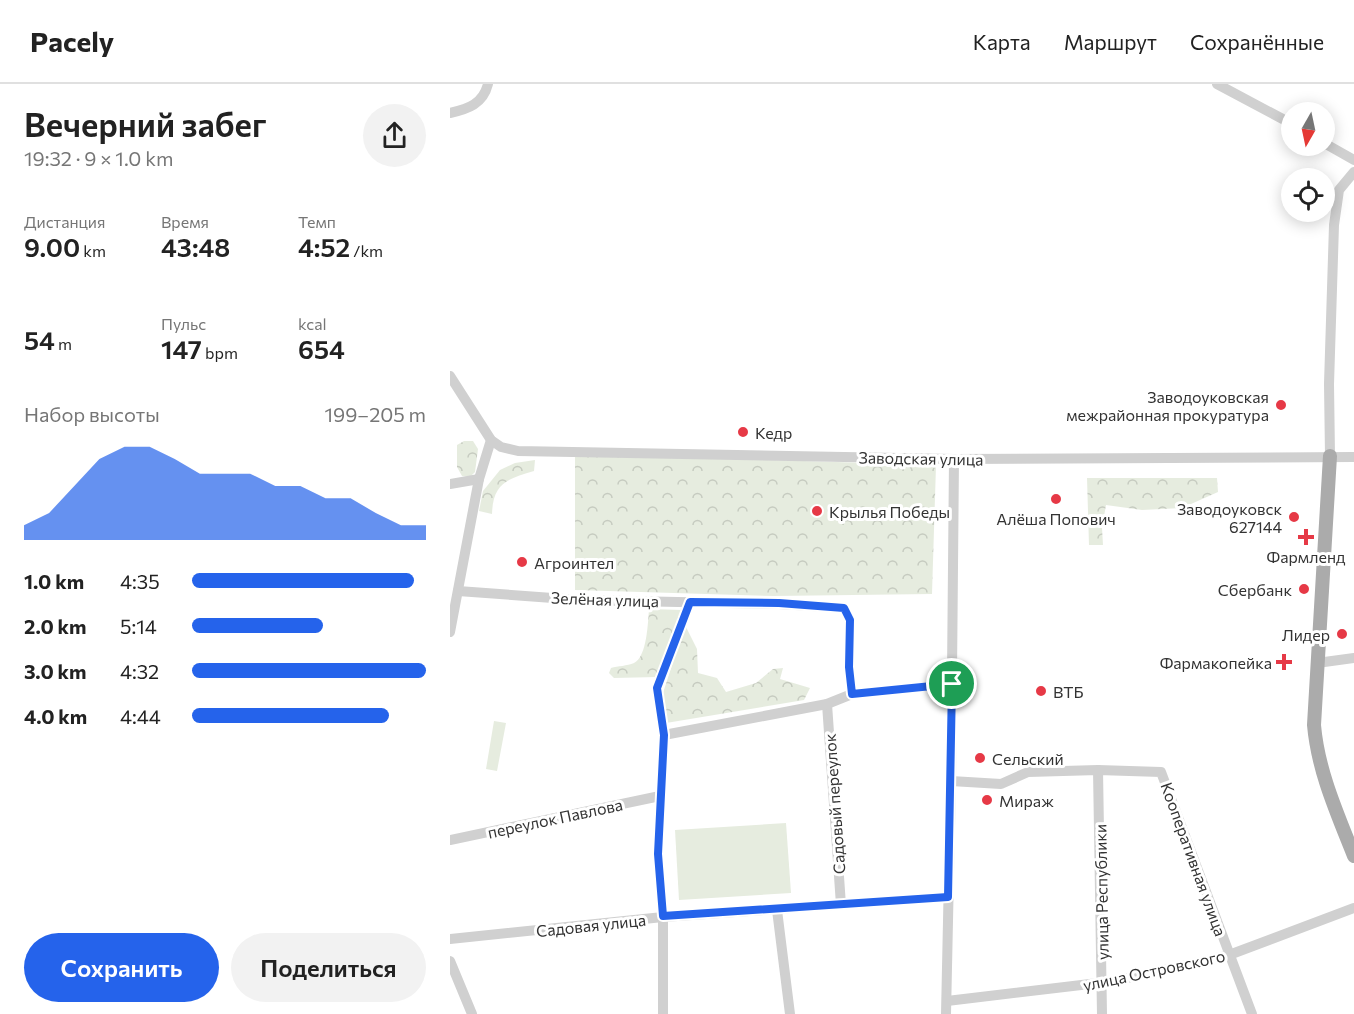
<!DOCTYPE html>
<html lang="ru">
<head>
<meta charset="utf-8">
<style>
	:root { --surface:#fff; --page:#f2f2f2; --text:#222; --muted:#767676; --line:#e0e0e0; --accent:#2563eb }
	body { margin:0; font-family:Commissioner,sans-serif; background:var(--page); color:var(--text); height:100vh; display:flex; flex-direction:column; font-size:22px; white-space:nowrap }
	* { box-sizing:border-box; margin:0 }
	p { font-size:20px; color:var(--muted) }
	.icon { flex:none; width:33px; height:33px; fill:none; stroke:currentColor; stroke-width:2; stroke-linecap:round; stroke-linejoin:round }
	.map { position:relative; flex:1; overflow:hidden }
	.side { display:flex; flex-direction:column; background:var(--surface); width:450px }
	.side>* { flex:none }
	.needle { width:39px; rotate:189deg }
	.tools { position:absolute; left:831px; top:18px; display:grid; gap:12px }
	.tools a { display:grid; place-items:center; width:54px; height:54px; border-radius:50%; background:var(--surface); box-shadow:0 3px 15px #0003; font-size:30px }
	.pin { position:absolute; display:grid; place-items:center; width:51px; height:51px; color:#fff; margin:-26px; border:3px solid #fff; border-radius:50%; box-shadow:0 2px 6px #0007 }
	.round { display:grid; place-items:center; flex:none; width:63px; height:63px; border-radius:32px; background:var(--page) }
	.overview { display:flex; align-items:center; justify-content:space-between; height:102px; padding:0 24px }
	h1 { font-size:33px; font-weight:600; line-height:45px }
	.figures { display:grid; grid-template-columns:repeat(3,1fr); gap:9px; height:102px; padding:6px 24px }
	.figures div { display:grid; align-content:center }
	.figures b { font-size:26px; font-weight:600 }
	.figures small { font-size:16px; font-weight:400 }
	.figures p { font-size:16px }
	.chart { height:168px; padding:12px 24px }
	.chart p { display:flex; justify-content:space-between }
	.chart svg { width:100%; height:108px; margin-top:6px; fill:var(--accent); opacity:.7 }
	.primary-button { display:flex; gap:12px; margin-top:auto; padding:12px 24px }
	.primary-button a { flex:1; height:69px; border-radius:36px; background:var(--accent); color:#fff; font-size:24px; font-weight:600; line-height:69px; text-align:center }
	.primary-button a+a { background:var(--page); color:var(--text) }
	ul { padding:0 24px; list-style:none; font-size:20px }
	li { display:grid; grid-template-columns:96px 72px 1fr; align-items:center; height:45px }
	li i { height:15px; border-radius:8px; background:var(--accent) }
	header { display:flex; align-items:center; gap:36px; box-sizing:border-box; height:84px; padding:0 30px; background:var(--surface); border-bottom:2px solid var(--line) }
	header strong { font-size:28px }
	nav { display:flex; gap:33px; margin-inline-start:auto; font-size:21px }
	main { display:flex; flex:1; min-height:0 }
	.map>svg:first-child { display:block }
</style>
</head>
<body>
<header>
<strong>Pacely</strong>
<nav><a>Карта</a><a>Маршрут</a><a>Сохранённые</a></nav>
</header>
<main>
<section class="side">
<div class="overview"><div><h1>Вечерний забег</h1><p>19:32 · 9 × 1.0 km</p></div><a class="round"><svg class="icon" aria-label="share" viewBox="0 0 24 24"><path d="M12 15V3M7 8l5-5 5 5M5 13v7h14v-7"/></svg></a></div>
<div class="figures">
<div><p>Дистанция</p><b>9.00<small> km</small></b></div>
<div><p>Время</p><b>43:48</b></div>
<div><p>Темп</p><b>4:52<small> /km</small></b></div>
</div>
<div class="figures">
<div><b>54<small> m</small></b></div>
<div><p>Пульс</p><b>147<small> bpm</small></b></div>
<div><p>kcal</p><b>654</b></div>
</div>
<div class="chart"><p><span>Набор высоты</span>199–205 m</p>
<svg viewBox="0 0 160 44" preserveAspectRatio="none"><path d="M0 44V38L10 33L20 22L30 11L40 6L50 6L60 11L70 17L80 17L90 17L100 22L110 22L120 27L130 27L140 33L150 38L160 38V44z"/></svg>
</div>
<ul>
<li><b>1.0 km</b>4:35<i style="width:95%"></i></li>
<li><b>2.0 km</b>5:14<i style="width:56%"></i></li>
<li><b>3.0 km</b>4:32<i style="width:100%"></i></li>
<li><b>4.0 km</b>4:44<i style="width:84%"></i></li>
</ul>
<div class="primary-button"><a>Сохранить</a><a>Поделиться</a></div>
</section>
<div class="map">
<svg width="904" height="930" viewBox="0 0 904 930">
	<defs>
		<pattern id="forest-crowns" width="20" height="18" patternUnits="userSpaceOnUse" patternTransform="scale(1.5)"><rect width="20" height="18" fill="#e6ecdf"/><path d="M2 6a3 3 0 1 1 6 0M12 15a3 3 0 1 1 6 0" fill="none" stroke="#c6cbc0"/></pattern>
	</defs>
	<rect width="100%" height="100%" fill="#fff"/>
	<!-- green -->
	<g fill="#e6ecdf">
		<path d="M44 637 56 639 47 687 36 685Z"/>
		<path d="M336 739 341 809 229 816 225 746Z"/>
	</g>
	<!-- forest -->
	<g fill="url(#forest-crowns)">
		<path d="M14 357H23L28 365 25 388 20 393 12 392 7 383V361Z"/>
		<path d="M125 370 486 381 482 510 324 512 125 506Z"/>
		<path d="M85 376 84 387C57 395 43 399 42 430L29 427 33 407 50 386 65 379Z"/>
		<path d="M637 394H767L768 408 732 424 692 426 656 421 652 444 653 461H639Z"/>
		<path d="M199 525 232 526 216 565 207 593 164 594 159 589 161 584C168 582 177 582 184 579 197 573 198 538 199 525Z"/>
		<path d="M235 541 247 565 248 589 267 594 276 608 306 599 323 585 333 584 330 595 360 604 354 616 216 639 212 612Z"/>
	</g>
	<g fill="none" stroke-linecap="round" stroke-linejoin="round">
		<!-- minor -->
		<g stroke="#d0d0d0" stroke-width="10">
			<path d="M767 0 842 40"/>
			<path d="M0 29C18 25 33 20 38 0"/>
			<path d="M874 59 904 76"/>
			<path d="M0 292 41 356 51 363 68 367 504 375 904 373"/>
			<path d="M880 372 879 300 884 141 889 106 904 88"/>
			<path d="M0 400 29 395"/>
			<path d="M8 507 130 516 329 520 394 524 400 536 399 583 402 610"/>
			<path d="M0 548 29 395 41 356"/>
			<path d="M867 579 904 574"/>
			<path d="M377 620 391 821"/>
			<path d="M214 651 377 620 402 610 502 600"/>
			<path d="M648 686 652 930"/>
			<path d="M501 697 551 700 578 688 648 686 711 688 802 930"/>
			<path d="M0 756 210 712"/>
			<path d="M327 826 340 930"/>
			<path d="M0 855 213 833 498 813"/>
			<path d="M0 877 22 930"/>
			<path d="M497 917 665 897 779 871 904 824"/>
			<path d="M213 930V833L208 770 214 651 207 604 240 518"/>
			<path d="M496 930 501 697 504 375"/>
		</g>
		<!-- major -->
		<path stroke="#ababab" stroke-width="14" d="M880 372 864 641C868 687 887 729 904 772"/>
	</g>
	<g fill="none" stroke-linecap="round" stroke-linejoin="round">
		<!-- route casing -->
		<g stroke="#fff" stroke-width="12">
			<path id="route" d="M240 518 329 519 394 524 400 536 399 583 402 610 502 600 498 813 213 832 208 770 214 651 207 604Z"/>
		</g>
		<!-- route -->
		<use href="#route" stroke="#2563eb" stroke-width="8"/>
	</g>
	<!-- markers -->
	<g fill="#e63946" stroke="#fff" stroke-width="2">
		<circle cx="831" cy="321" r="6"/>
		<circle cx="293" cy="348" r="6"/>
		<circle cx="606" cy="415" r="6"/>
		<circle cx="367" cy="427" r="6"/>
		<circle cx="844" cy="433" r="6"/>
		<path d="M853 444h6v6h6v6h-6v6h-6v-6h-6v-6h6z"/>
		<circle cx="72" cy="478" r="6"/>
		<circle cx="854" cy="505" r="6"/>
		<circle cx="892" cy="550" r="6"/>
		<path d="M831 569h6v6h6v6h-6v6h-6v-6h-6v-6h6z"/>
		<circle cx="591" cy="607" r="6"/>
		<circle cx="530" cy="674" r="6"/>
		<circle cx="537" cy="716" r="6"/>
	</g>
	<g text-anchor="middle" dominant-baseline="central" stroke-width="6" stroke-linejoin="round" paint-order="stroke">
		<!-- poi labels -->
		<g font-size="16" fill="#333" stroke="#fff" text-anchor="start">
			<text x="819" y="312" text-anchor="end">Заводоуковская<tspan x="819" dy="18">межрайонная прокуратура</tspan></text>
			<text x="305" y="348">Кедр</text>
			<text x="832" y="424" text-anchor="end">Заводоуковск<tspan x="832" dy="18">627144</tspan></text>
			<text x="379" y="427">Крылья Победы</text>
			<text x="606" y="434" text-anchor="middle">Алёша Попович</text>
			<text x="856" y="472" text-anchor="middle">Фармленд</text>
			<text x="84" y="478">Агроинтел</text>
			<text x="842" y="505" text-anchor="end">Сбербанк</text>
			<text x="880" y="550" text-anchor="end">Лидер</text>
			<text x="822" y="578" text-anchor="end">Фармакопейка</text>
			<text x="603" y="607">ВТБ</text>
			<text x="542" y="674">Сельский</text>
			<text x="549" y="716">Мираж</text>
		</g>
		<!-- street labels -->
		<g font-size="16" fill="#333" stroke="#fff">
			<text transform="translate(471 374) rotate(1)">Заводская улица</text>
			<text transform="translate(155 515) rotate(2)">Зелёная улица</text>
			<text transform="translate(384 720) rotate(-94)">Садовый переулок</text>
			<text transform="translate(105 734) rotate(-12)">переулок Павлова</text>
			<text transform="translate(744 775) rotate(70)">Кооперативная улица</text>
			<text transform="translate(651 808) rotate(-91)">улица Республики</text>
			<text transform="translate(141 841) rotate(-6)">Садовая улица</text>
			<text transform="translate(704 886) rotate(-12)">улица Островского</text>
		</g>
	</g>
</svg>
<div class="tools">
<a><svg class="needle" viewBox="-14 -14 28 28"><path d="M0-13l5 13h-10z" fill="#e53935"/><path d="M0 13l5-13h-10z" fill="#767676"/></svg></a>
<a><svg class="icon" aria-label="locate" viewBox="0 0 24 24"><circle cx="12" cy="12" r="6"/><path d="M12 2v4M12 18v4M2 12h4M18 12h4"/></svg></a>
</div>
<div class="pin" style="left:502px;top:600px;background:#1e9e55"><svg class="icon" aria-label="arrive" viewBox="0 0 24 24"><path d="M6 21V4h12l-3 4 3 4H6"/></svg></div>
</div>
</main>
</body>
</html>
